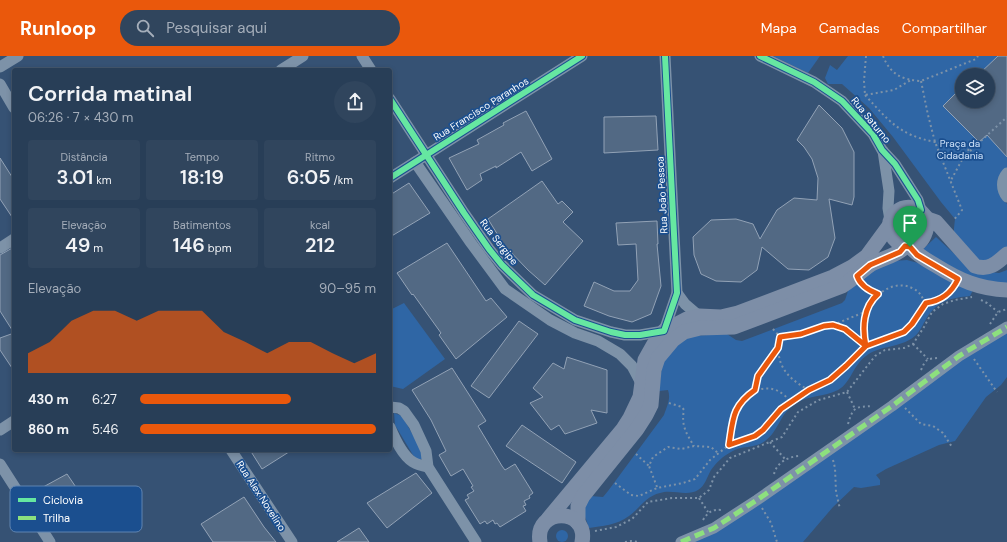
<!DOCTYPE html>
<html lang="pt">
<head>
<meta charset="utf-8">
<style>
	:root { --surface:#283e57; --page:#30455d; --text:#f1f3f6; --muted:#a5aeba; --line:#44576d; --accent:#ea580c }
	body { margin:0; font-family:"DM Sans",sans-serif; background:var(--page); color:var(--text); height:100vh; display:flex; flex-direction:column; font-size:15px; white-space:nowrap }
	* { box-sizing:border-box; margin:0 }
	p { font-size:13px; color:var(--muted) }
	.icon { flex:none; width:22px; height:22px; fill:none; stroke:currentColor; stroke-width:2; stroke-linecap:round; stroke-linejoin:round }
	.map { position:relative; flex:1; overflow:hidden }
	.panel { position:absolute; left:12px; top:12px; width:380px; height:384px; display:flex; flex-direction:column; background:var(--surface); border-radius:4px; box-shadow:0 2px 6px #0003,0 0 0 1px var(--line) }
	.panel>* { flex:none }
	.fabs { position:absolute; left:955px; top:12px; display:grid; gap:8px }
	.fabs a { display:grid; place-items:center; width:40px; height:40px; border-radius:50%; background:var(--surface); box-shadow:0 2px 6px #0003,0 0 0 1px var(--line); font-size:20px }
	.pin { position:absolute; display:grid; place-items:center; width:34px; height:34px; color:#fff; margin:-41px -17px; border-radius:50% 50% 50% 0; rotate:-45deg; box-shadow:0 0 4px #0007 }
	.pin .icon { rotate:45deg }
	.round { display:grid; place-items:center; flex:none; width:42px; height:42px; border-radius:21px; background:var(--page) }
	.headline { display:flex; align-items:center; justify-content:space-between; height:68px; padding:0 16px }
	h1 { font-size:22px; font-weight:600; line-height:30px }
	.metrics { display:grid; grid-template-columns:repeat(3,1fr); gap:6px; height:68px; padding:4px 16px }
	.metrics div { display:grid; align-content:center; border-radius:4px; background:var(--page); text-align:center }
	.metrics b { font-size:20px; font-weight:600 }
	.metrics small { font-size:11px; font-weight:400 }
	.metrics p { font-size:11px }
	.chart { height:112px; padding:8px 16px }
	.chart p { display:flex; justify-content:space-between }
	.chart svg { width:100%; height:72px; margin-top:4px; fill:var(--accent); opacity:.7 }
	ul { padding:0 16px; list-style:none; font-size:13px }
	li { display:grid; grid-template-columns:64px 48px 1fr; align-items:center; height:30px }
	li i { height:10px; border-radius:5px; background:var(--accent) }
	header { display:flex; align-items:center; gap:24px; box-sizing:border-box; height:56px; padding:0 20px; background:var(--accent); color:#fff }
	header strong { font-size:19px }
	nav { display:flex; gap:22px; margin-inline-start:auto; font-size:14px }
	.search { width:280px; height:36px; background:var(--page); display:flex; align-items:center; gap:10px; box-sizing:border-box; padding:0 14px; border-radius:22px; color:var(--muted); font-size:15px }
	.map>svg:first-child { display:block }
</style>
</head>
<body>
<header>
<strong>Runloop</strong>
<div class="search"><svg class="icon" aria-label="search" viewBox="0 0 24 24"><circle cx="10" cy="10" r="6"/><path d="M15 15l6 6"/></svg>Pesquisar aqui</div>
<nav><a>Mapa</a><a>Camadas</a><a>Compartilhar</a></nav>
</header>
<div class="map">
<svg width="1007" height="486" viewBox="0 0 1007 486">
	<rect width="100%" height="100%" fill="#365274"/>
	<!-- green -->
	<g fill="#2f66a5" fill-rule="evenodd">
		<path d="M773 0H820L808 17Z"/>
		<path d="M848 0H1007V112L998 122C997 133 1000 139 1007 148V192L983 208 954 179V172L955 163 941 146 893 81 869 52 842 28H828L825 22 830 9 837 14ZM962 19H988V45H962Z"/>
		<circle cx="908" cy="171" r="8"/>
		<path d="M936 181 972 214 999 217 1007 214V228L974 222 921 195Z"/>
		<path d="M907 204 918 207 973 234 970 240C950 242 936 245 925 265 921 272 918 279 911 283 896 292 878 290 866 300 853 309 851 327 838 334 824 341 808 339 795 348 780 357 779 375 765 385 755 393 741 389 731 396 723 400 716 407 711 414 707 421 705 430 698 434 687 441 672 433 660 437 646 440 639 453 629 460 617 469 602 470 589 472L583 455 590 440 603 441 608 435 664 359C667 350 671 343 668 334L659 335 662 308 669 296 689 280 727 278 736 284 742 285 842 247 845 244 849 232 874 214 894 205Z"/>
		<path d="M404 247 445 303 403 333 390 330V254Z"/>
		<path d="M1007 271V321L1001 329 986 341 955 385 939 389 886 413 876 419 880 424V429L861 432 854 431 833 451 803 486H683L704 478Z"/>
		<path d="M394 357 402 360 421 393 424 403 416 404 395 369Z"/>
		<circle cx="562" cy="480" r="6"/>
	</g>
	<!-- building -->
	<g fill="#526984" stroke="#92a2b6">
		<path d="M998 0H1007V101L987 79 979 86 943 50 962 31V45H988V19H978Z"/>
		<path d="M819 49 842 72 854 96V141L852 149 829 143 835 182 828 201 809 214 788 213 762 191 757 214 741 226 716 225 701 218 694 199 693 181 711 164 736 163 753 168 760 183 777 154 794 142 817 144 818 122 812 103 804 91 797 84Z"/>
		<path d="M526 55 552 103 532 115 521 96 496 112V110L480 118 482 124 467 134 449 102 479 88 477 84 504 69 503 67Z"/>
		<path d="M656 60 658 94 604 97V61Z"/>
		<path d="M0 102 14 124V164L0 143Z"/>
		<path d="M542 125 558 148 562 145 573 156 563 166 583 185 545 229 528 214 504 189 488 163Z"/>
		<path d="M409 127 430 157 390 181V139Z"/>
		<path d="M657 165 658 188H657L661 230 651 258 632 266 609 260 584 250 594 226 614 235H630L638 224 636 188 618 189 616 167Z"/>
		<path d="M447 187 486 245 491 242 507 261 456 303 439 279 441 277 413 238 412 239 397 217Z"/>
		<path d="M14 191V315L0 294V282L14 277 0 255V199Z"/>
		<path d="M519 265 538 278 489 342 471 330Z"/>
		<path d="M567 301 607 314V357L591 354 597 367 565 378 559 369 551 374 530 347 543 341 533 332 553 307 564 313Z"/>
		<path d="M452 312 486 365 478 370 502 410 505 414 515 408 533 437 529 440 530 442 524 445 526 449 523 450 526 455 500 471 497 467 495 468 493 464 487 468 485 465 480 468 465 444 469 442 467 439 474 435 471 431 473 430 463 413 451 420 439 399 446 395 431 364 412 334Z"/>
		<path d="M522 369 576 406 562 427 506 390Z"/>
		<path d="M250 394H292L262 413Z"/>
		<path d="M416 417 432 437 387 472 367 447Z"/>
		<path d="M67 418 86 446 56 469 34 436Z"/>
		<path d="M244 441 264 471 276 486H213L201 468Z"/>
		<path d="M359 472 369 486H337Z"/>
	</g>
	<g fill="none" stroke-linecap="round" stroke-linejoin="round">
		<!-- path -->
		<g stroke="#7d92a8" stroke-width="2" stroke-dasharray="2 3" stroke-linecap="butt">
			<path d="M866 0 864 25 865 39 894 34 911 24"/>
			<path d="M883 0C890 18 902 24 921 25L976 3 978 0"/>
			<path d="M921 25 928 59 935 86 962 154 953 165"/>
			<path d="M865 39C889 65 899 79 935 86 949 89 958 87 970 95L963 102 950 126"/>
			<path d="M970 95 1007 61"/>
			<path d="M864 230 872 236 878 238"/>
			<path d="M981 244 987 247 998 256"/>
			<path d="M990 268 998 256 1007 253"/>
			<path d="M833 269 867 255"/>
			<path d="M773 273 780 281"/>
			<path d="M913 288 928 303"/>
			<path d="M866 290C863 278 863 267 867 256 873 238 895 222 914 233 920 236 922 241 925 247"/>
			<path d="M974 303 997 336"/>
			<path d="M921 314C926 303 926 303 938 302"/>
			<path d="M755 334 758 320 777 292"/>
			<path d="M809 334C786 322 774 307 780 281L801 278 824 270 833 269 845 273 866 290"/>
			<path d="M847 336 855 353"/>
			<path d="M669 347 682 351 684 354C681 369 686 377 694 390"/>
			<path d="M905 352 921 368 933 370 943 377 952 391"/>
			<path d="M848 368C853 350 856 351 873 350"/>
			<path d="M770 386 785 403"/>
			<path d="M729 389C731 378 731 365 735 355 743 337 767 324 784 339 787 341 788 344 790 346"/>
			<path d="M636 398 649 410"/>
			<path d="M833 404 835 412 836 436 840 453"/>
			<path d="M774 418C777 406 789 400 801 400"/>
			<path d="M615 427 631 439 639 440 657 432 683 427 695 423 710 404 729 389 755 380 763 374 781 353 802 338 830 324 846 310 866 290 904 276 912 268 925 247C937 245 945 242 953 233"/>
			<path d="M657 431 649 410 653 401 668 391 681 393 694 390 711 391 719 398"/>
			<path d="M699 442 708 456"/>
			<path d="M762 452 771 467 777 486"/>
			<path d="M703 464C708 456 712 453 722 454"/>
			<path d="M595 475 616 471 632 463 648 446 672 442H699L709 434 714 421 730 402 782 381 798 356 819 344 847 336 875 300 885 294 904 292 913 288 924 271 932 256 943 248 955 244 972 241"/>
			<path d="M625 486 631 485 638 486"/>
		</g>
		<!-- minor -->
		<g stroke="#7d92a8" stroke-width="11">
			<path d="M362 0 371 14"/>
			<path d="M760 0 814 26 842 45 873 78 882 94 895 108 918 144 921 154"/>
			<path d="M0 11 18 0"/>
			<path d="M281 14 303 0"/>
			<path d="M0 28 14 52"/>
			<path d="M390 43 464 157 489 193 502 209 533 239 575 264 611 276 625 279H640L664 275 677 237 665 0"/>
			<path d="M883 95 889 135 888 152 890 164"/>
			<path d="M415 106 471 187 505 233 550 264 575 277 598 285 620 298 632 310 642 329"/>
			<path d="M1007 117C1001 124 1001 133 1007 141"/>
			<path d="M390 122 582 0"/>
			<path d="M0 192 14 183"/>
			<path d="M677 237 685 248 699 260"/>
			<path d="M390 351 399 352 404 355 414 369 426 395 428 411 476 486"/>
			<path d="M390 371C395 383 402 399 413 406 418 409 423 410 428 411"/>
			<path d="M0 374 14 365"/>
			<path d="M231 394 292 486"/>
			<path d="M0 408 50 486"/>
			<path d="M681 486 714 472 757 444 892 350 959 300 1007 271"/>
		</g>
		<!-- major -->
		<g stroke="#7d8ea7" stroke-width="15">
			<path d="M928 163C923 217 872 179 896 156 901 152 907 150 914 152 923 154 921 158 928 163 929 164 934 165 936 166L975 210C989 215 997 207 1007 198"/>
			<path d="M910 191C918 199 926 204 935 209 959 224 979 233 1007 234"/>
			<path d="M548 463 623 373 630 362 640 341 645 304 654 288 664 275 687 263 699 260 721 261 738 257 833 221 852 211 867 200 889 170"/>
			<path d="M578 467V450L583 440 637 373 646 359 651 349 654 314 658 302 673 284 684 276 700 272 734 271 842 230C852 224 860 216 870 209 881 202 895 201 905 191"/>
			<path d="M540 486C534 451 589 451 582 486"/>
		</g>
		<!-- quiet -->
		<path stroke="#8de07e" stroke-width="5" stroke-dasharray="10 5" stroke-linecap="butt" d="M681 486 714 472 757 444 892 350 959 300 1007 271"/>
		<!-- cycleway casing -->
		<g stroke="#1b4f8f" stroke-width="8">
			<g id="cycleway">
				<path d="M760 0 814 26 842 45 873 78 882 94 895 108 918 144 921 154"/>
				<path d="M390 43 464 157 489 193 502 209 533 239 575 264 611 276 625 279H640L664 275 677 237 665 0"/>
				<path d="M390 122 582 0"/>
			</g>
		</g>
		<!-- cycleway -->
		<use href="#cycleway" stroke="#66e7a1" stroke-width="6"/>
	</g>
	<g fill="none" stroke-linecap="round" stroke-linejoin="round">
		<!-- route casing -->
		<g stroke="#fff" stroke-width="8">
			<path id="route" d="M910 191 905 190 900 196 870 209 857 220C860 229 870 235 878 238 863 251 862 272 866 290L846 310 830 324 809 334 781 353 763 374 755 380 729 389C733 363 732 350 755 334L758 320 778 292 780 281 801 278 824 270 833 269 845 273 866 290 904 276 912 268 926 247C941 245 951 238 958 223L917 199 910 191"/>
		</g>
		<!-- route -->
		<use href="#route" stroke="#ea580c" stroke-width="5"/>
	</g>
	<g text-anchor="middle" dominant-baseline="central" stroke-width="3.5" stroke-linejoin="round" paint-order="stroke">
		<!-- street labels -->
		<g font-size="10" fill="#fff" stroke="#1b4f8f">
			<text transform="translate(481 53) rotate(-32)">Rua Francisco Paranhos</text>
			<text transform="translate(871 64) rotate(51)">Rua Saturno</text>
			<text transform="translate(662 139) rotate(-93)">Rua João Pessoa</text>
			<text transform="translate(499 186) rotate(52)">Rua Sergipe</text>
			<text transform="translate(261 440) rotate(57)">Rua Alex Novelino</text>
		</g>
		<!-- park labels -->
		<g font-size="10" fill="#cfe3fa" stroke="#1b4f8f">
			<text x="960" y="87">Praça da<tspan x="960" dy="12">Cidadania</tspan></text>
		</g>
	</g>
	<!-- legend -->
	<rect x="10" y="430" width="132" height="46" rx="6" fill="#1b4f8f" stroke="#5f84b1" stroke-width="1"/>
	<rect x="18" y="442" width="18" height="4" fill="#66e7a1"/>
	<rect x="18" y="460" width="18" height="4" fill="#8de07e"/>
	<g font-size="11" fill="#fff">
		<text x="43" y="448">Ciclovia</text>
		<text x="43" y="466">Trilha</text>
	</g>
</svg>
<div class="fabs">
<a><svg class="icon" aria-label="layers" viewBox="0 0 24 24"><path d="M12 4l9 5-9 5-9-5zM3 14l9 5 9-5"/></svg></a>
</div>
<div class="pin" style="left:910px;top:191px;background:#1e9e55"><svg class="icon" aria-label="arrive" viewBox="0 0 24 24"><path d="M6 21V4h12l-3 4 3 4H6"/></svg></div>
<section class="panel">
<div class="headline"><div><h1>Corrida matinal</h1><p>06:26 · 7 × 430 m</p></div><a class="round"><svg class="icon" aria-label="share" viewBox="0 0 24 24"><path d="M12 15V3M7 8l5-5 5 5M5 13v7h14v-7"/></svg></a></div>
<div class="metrics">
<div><p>Distância</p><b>3.01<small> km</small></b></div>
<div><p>Tempo</p><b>18:19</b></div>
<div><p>Ritmo</p><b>6:05<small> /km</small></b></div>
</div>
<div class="metrics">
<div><p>Elevação</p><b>49<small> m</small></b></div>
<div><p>Batimentos</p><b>146<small> bpm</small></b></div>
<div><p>kcal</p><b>212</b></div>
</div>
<div class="chart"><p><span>Elevação</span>90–95 m</p>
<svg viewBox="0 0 160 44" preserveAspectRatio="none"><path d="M0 44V32L10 25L20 12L30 6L40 6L50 12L60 6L70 6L80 6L90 19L100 25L110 32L120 25L130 25L140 32L150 38L160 32V44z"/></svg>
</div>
<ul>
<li><b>430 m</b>6:27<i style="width:64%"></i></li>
<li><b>860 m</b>5:46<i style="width:100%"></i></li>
</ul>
</section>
</div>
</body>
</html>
